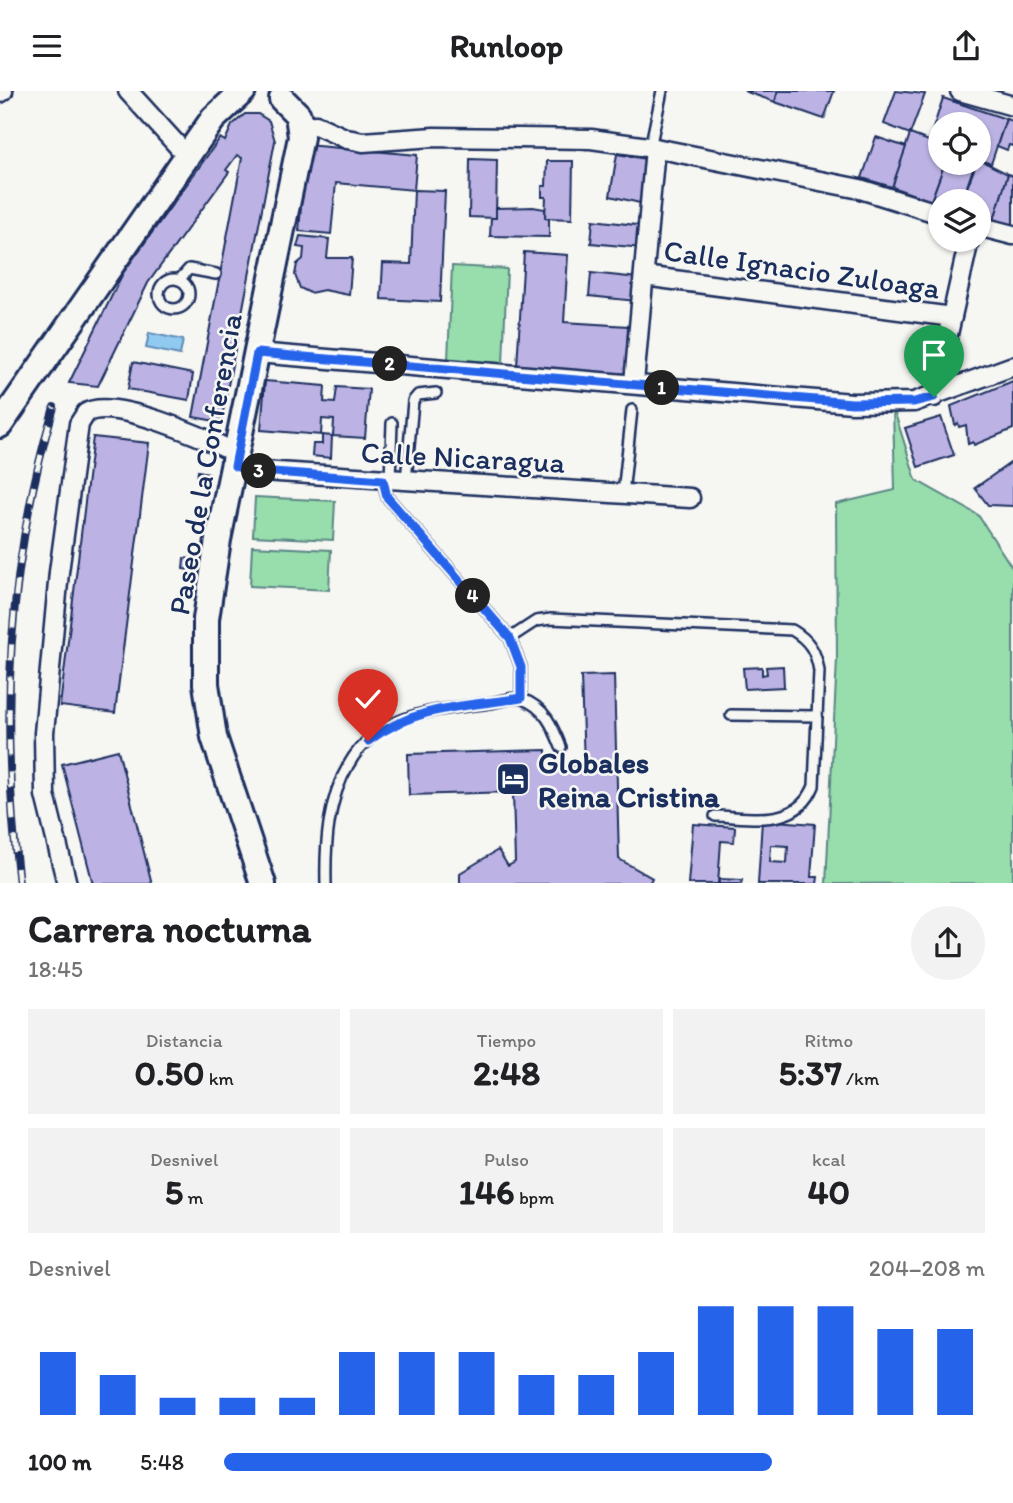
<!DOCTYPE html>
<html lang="es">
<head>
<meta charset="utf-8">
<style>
	:root { --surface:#fff; --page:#f2f2f2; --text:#202124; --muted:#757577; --accent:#2563eb }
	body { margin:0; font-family:Itim,sans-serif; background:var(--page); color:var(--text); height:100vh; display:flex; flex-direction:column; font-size:26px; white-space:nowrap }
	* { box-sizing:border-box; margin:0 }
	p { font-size:23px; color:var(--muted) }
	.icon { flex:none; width:38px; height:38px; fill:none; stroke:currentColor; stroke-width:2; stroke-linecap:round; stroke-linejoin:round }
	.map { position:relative; height:792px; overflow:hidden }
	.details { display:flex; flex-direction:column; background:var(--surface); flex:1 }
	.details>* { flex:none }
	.buttons { position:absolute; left:928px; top:21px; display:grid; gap:14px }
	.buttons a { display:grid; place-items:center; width:63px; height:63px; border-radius:50%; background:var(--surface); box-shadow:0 2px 5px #0004; font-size:35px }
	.pin { position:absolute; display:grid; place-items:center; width:60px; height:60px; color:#fff; margin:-72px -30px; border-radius:50% 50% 50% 0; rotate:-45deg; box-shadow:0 0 7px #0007 }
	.pin .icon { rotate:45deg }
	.km { position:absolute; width:35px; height:35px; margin:-18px; border-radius:50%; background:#222; color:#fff; font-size:19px; line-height:35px; text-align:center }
	.round { display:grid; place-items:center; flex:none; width:74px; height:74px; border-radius:37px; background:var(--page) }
	.summary { display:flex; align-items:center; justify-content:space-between; height:119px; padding:0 28px }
	h1 { font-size:38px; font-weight:700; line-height:52px }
	.figures { display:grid; grid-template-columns:repeat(3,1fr); gap:10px; height:119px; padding:7px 28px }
	.figures div { display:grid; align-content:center; border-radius:0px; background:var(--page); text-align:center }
	.figures b { font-size:35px; font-weight:700 }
	.figures small { font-size:19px; font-weight:400 }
	.figures p { font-size:19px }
	.chart { height:196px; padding:14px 28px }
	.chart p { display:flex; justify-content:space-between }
	.chart svg { width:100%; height:126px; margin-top:7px; stroke:var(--accent); stroke-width:6 }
	ul { padding:0 28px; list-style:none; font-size:23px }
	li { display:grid; grid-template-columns:112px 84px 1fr; align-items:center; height:52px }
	li i { height:18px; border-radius:9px; background:var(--accent) }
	header { display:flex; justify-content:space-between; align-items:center; height:91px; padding:0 28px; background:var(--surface); font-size:32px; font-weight:700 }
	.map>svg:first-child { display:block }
</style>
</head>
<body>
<header><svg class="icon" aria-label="menu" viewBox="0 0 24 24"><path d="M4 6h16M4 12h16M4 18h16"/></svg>Runloop<svg class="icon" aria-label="share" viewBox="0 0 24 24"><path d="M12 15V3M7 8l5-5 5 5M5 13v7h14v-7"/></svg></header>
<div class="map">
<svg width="1013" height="793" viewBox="0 0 1013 793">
	<rect width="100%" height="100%" fill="#f6f6f2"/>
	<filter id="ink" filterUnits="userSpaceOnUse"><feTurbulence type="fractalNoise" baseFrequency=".0143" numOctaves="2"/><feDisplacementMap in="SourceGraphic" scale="14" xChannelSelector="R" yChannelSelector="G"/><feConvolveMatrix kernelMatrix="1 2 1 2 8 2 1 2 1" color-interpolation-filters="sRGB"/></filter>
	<g filter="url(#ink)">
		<!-- green -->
		<g fill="#98deac" stroke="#5a8685" stroke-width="2">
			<path d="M452 175 507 178 503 272 448 269Z"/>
			<path d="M893 316 916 389 978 424 1013 478V792L826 793 837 568 836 413 895 399Z"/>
			<path d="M255 406 335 410 333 449 253 445Z"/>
			<path d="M252 455 331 459 329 499 250 495Z"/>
		</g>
		<!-- water -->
		<path fill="#90caf0" stroke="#618cb6" stroke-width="2" d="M149 242 183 249 180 264 146 257Z"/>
		<!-- building -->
		<g fill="#bcb3e4" stroke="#1b2f5e" stroke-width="2" fill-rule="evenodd">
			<path d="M744 0H778L775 11Z"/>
			<path d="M778 0H834L824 28 775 11Z"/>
			<path d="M896 0 925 3 910 43 884 33Z"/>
			<path d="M943 7 1006 28 991 73 978 68V33H940V54L929 50Z"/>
			<path d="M245 23H258L269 30 275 50 221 331 193 326 242 67 237 64 226 79 229 81 148 192 98 295 69 292 123 182 220 47 225 50 232 34Z"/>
			<path d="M1006 28 1013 30V55L1009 54 1007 59 997 55Z"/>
			<path d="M910 43 940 54V72H945L931 110 892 96Z"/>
			<path d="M876 46 906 56 892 96 862 87Z"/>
			<path d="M306 54 417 64 414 99 336 92 331 143 299 140Z"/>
			<path d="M617 63 646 68 644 113 610 105Z"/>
			<path d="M470 68 497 69 496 127 469 126Z"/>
			<path d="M978 68 1008 83 994 129 978 125V110H962Z"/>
			<path d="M547 70H573L572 128 545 127 546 106H542V95H546Z"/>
			<path d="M945 72H975L962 110H940V113L931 110Z"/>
			<path d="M1008 83 1013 85V134L994 129Z"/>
			<path d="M414 99 445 100 440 211 381 208 383 172 411 173Z"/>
			<path d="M533 116 545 118V127L549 128V146L490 145 491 127H496V117Z"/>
			<path d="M593 129 644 135 642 157 591 152Z"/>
			<path d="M300 145 329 148 327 167H352L349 204 324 199 310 202 300 197 295 184 297 173 303 168 304 157 297 156Z"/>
			<path d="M524 161 568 164 564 231 628 235 626 283 517 275Z"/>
			<path d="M591 182 638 187 636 210 589 205Z"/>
			<path d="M133 271 193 283 189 309 128 298Z"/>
			<path d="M265 290 325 295 324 311 335 312 337 296 369 298 365 347 333 345 334 329 322 328 321 344 261 339Z"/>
			<path d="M1013 290V338L974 354 973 351 968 353 966 334 959 336 958 332 955 334 951 315Z"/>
			<path d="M941 326 954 364 918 376 905 337Z"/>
			<path d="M322 344 332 345 331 367 312 365 313 353H322Z"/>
			<path d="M93 346 149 352 115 622 60 615Z"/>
			<path d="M1013 370V415L988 414 975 397Z"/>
			<path d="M198 380 209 382 208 390 197 389Z"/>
			<path d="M184 467 192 468 190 479 183 478Z"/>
			<path d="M783 575 784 596 745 598 743 577 762 576V584L767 583 766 576Z"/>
			<path d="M614 584 619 768 652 787 649 793H460V782L498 759 508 775 515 771 513 701 409 704 408 663 546 659V676L584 675 581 585Z"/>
			<path d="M118 659 152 793H93L62 673Z"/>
			<path d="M762 729 815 733 811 786H818L817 793H758ZM771 754 788 755 787 772 770 771Z"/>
			<path d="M693 733 735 736 734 751 721 750 718 793H688Z"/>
			<path d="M719 788 742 789 741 793H719Z"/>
		</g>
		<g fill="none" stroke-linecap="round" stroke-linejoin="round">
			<!-- lane casing -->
			<g stroke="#1b2f5e" stroke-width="14">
				<g id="lane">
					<path d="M650 57 662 0"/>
					<circle cx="174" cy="203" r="15"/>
					<path d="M179 189 189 178 216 183"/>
					<path d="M383 389 387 406 510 547 521 576V607"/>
					<path d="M390 389 392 332"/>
					<path d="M406 390 413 310 418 304 436 302"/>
					<path d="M623 403 632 319"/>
					<path d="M510 547 536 530 551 528 792 539C809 549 816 560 819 580L814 695C797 737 752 726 715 725"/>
					<path d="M731 624 817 625"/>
					<path d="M326 793C325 752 328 708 349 673 378 621 439 619 490 612 499 611 514 605 522 608 545 616 553 636 561 656"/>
				</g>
			</g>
			<!-- street casing -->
			<g stroke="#1b2f5e" stroke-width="23">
				<g id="street">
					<path d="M128 0 188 66"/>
					<path d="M960 0 1013 15"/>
					<path d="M0 2 3 0"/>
					<path d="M301 35 316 34 347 48 363 51 434 46 591 48 655 57 860 98 940 123"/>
					<path d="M978 135 1013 144"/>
					<path d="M644 185 952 226"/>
					<path d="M257 262 852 312 914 311 1013 275"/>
					<path d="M634 292 655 57"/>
					<path d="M934 306 969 149"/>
					<path d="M235 375 246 379 690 407"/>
					<path d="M67 793 45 704 44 642 59 481 79 333 86 322C113 305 207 348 236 362"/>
				</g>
			</g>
			<!-- secondary casing -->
			<g stroke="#1b2f5e" stroke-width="30">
				<g id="secondary">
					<path d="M0 334 213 28 243 0"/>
					<path d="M263 793 214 646 206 593V528L218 449 301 46 298 24 282 8"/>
				</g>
			</g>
			<!-- lane -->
			<use href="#lane" stroke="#f6f6f2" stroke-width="9"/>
			<!-- street -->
			<use href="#street" stroke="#f6f6f2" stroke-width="18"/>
			<!-- secondary -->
			<use href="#secondary" stroke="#f6f6f2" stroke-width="24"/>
			<!-- rail casing -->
			<g stroke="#1b2f5e" stroke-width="8">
				<path id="rail" d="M19 793C0 629 7 474 54 316"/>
			</g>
			<!-- rail -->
			<use href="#rail" stroke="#f6f6f2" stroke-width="5" stroke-dasharray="16" stroke-linecap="butt"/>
		</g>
	</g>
	<g fill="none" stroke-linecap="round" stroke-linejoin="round" filter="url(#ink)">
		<!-- route casing -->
		<g stroke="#fff" stroke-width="14">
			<path id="route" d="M368 650C418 614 463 616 521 607V576L510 547 387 406 383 389 246 379 235 375 257 262 852 312 914 311 934 306"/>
		</g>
		<!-- route -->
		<use href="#route" stroke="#2563eb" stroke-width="9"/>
	</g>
	<!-- icons -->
	<defs>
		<g id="hotel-square" transform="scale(1.75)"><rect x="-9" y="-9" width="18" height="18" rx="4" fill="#1b2f5e" stroke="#f6f6f2"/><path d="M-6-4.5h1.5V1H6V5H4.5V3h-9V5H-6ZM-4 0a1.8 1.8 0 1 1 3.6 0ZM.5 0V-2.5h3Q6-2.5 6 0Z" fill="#fff"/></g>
	</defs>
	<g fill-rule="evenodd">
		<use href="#hotel-square" x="513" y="688"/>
	</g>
	<g text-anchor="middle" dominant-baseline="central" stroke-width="5" stroke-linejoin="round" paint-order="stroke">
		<!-- street labels -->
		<g font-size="30" fill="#1b2f5e" stroke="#f6f6f2">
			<text transform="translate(802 178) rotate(8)">Calle Ignacio Zuloaga</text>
			<text transform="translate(463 366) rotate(3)">Calle Nicaragua</text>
			<text transform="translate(205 373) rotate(-80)">Paseo de la Conferencia</text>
		</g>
		<!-- poi labels -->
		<g font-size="30" font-weight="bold" fill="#1b2f5e" stroke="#f6f6f2" text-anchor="start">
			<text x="538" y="671">Globales<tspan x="538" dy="34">Reina Cristina</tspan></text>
		</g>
	</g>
</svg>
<div class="buttons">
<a><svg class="icon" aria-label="locate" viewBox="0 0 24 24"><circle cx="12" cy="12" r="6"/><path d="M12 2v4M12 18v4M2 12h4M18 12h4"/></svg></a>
<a><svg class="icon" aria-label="layers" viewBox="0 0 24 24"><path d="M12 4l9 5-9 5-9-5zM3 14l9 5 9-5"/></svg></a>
</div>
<div class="pin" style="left:934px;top:306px;background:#1e9e55"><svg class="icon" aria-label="arrive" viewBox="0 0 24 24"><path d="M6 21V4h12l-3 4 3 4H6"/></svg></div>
<div class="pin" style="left:368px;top:650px;background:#d93025"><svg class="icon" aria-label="check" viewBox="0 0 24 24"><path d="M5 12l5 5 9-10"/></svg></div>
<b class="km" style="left:662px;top:297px">1</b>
<b class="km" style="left:390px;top:273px">2</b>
<b class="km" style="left:259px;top:380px">3</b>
<b class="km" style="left:473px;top:505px">4</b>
</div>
<section class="details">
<div class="summary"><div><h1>Carrera nocturna</h1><p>18:45</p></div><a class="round"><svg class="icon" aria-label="share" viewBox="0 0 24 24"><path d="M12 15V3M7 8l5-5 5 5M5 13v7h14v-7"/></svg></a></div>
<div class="figures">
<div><p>Distancia</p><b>0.50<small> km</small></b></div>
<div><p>Tiempo</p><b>2:48</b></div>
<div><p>Ritmo</p><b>5:37<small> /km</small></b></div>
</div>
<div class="figures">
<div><p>Desnivel</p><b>5<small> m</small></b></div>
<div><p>Pulso</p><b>146<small> bpm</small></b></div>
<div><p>kcal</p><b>40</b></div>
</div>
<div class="chart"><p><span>Desnivel</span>204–208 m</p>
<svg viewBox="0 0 160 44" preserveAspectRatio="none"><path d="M5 44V22M15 44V30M25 44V38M35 44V38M45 44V38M55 44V22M65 44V22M75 44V22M85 44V30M95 44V30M105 44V22M115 44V6M125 44V6M135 44V6M145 44V14M155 44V14"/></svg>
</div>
<ul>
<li><b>100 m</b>5:48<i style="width:72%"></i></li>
</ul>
</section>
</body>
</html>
